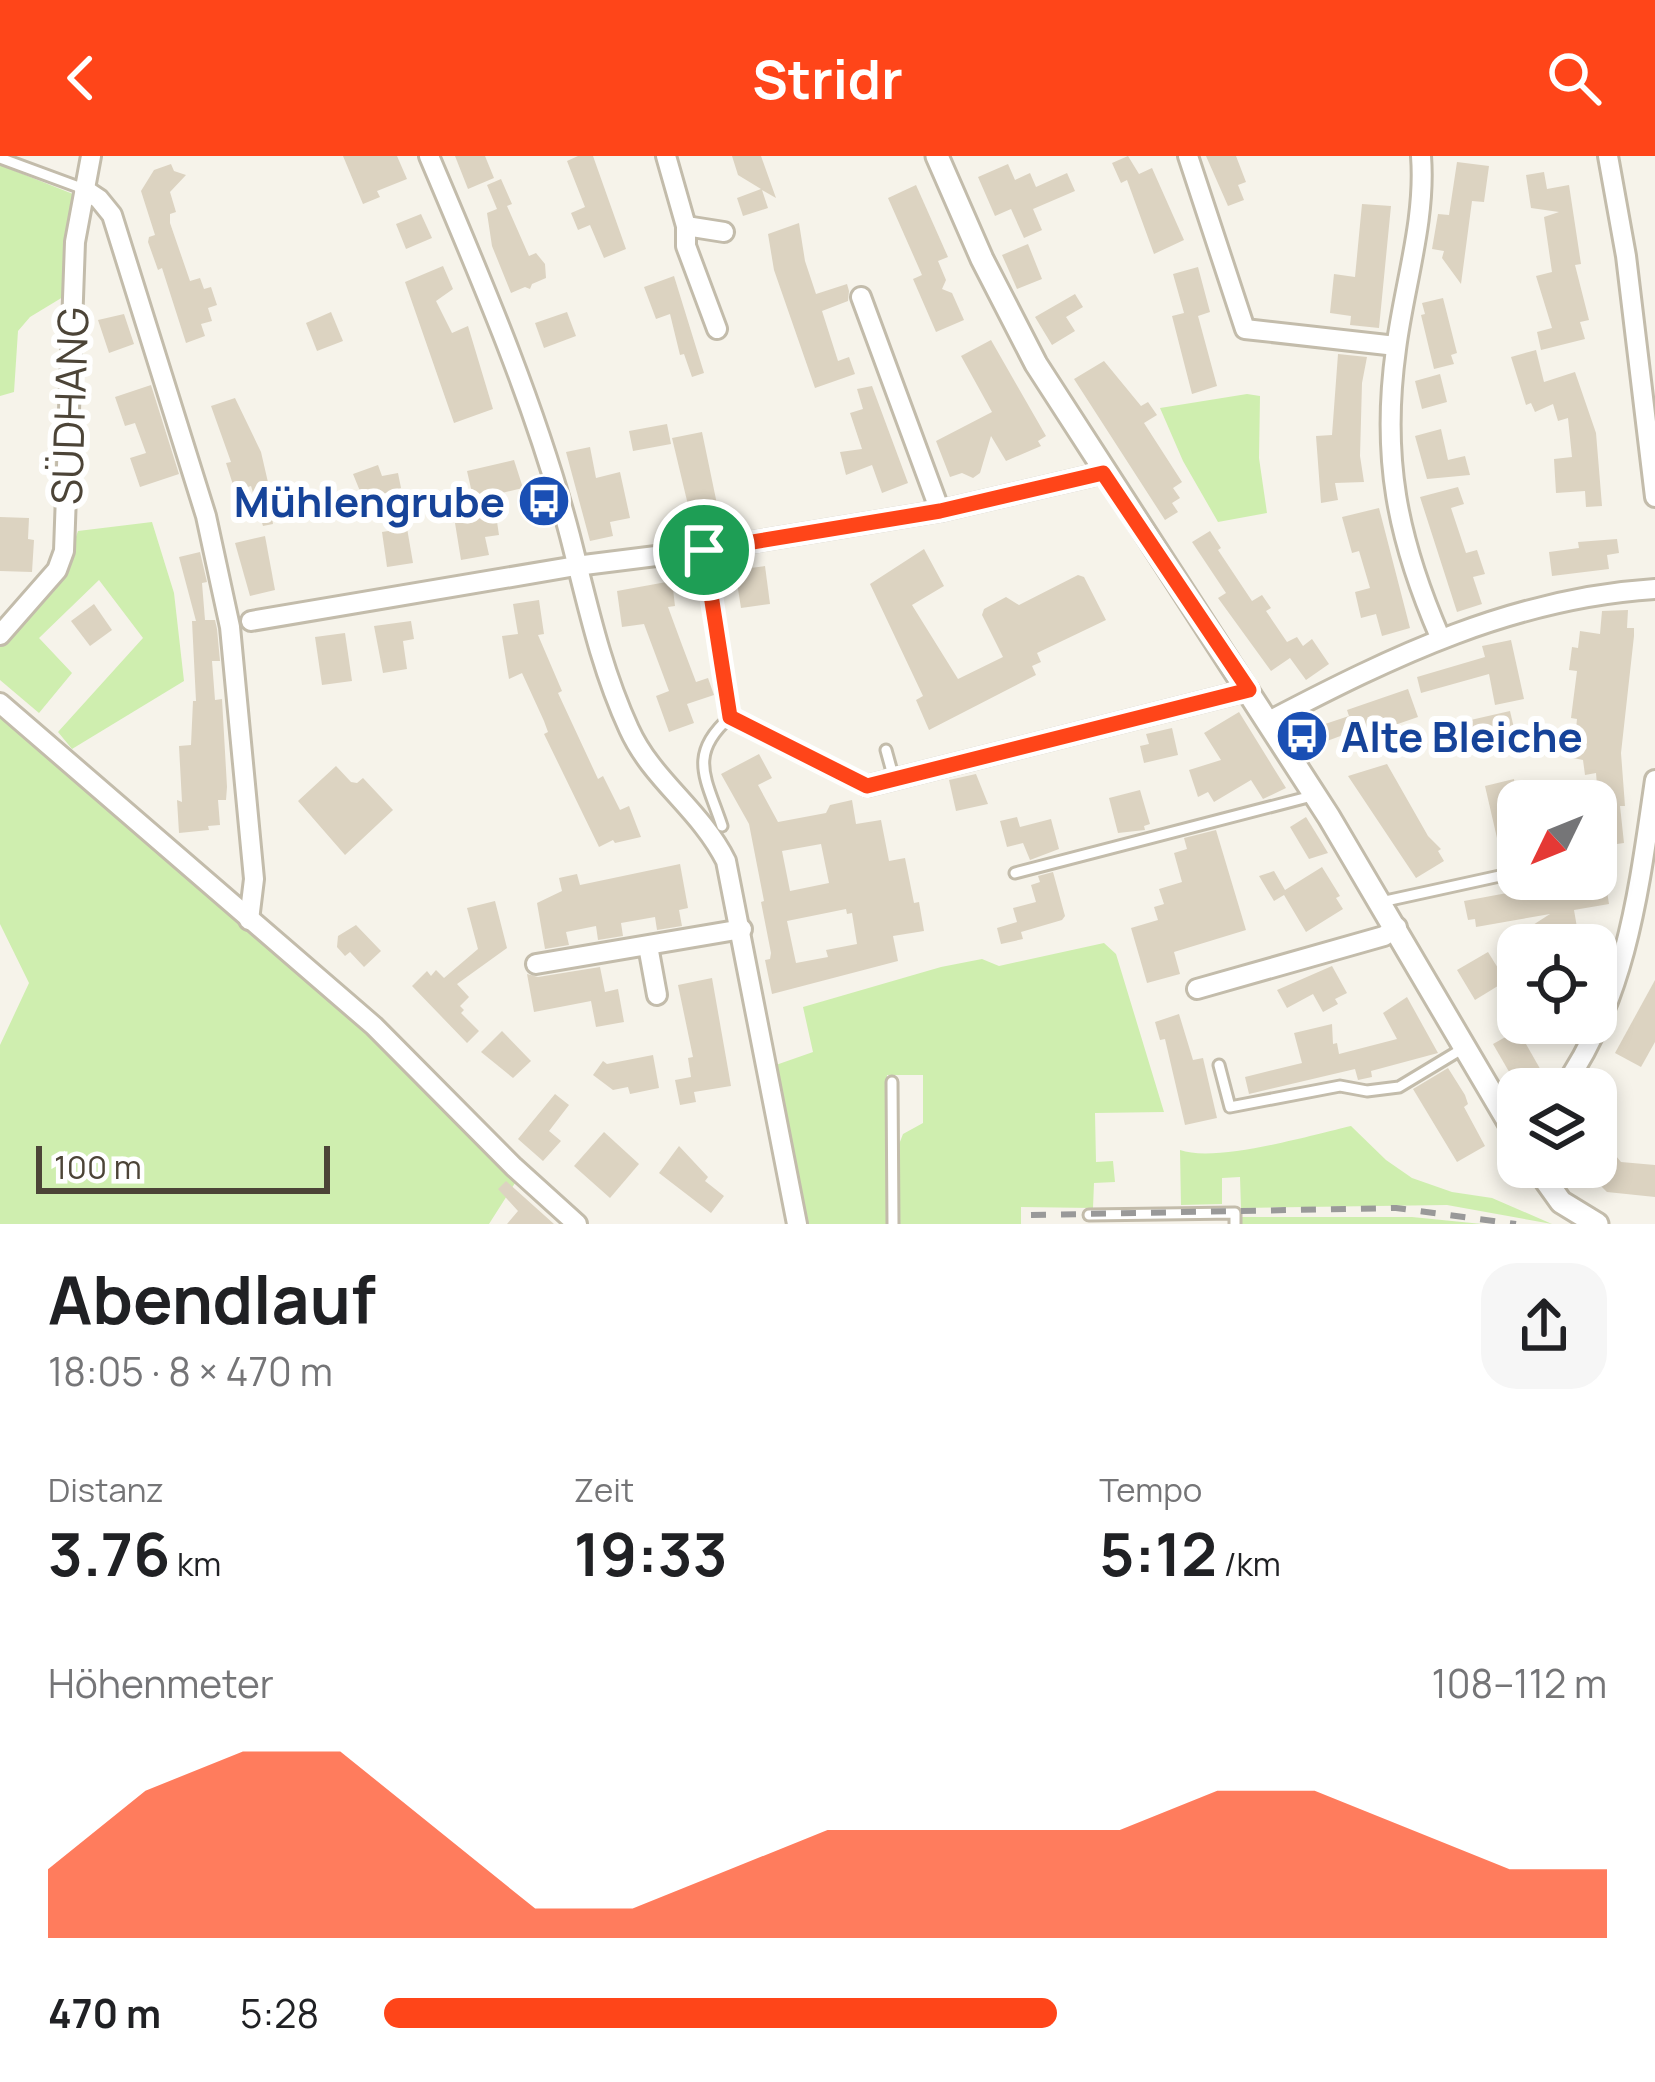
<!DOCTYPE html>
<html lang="de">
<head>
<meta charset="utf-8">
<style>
	:root { --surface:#fff; --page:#f6f6f6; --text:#202124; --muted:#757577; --accent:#ff4519 }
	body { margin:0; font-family:Manrope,sans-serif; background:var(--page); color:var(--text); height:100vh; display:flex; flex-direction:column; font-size:45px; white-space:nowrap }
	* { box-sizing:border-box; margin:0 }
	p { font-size:39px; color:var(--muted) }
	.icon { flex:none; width:66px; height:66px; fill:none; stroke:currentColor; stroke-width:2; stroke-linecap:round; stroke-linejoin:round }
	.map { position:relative; height:1068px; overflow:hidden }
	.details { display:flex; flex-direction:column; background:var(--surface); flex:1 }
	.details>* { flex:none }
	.needle { width:78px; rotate:227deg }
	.controls { position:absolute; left:1497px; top:624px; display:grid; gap:24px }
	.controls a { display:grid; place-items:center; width:120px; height:120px; border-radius:24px; background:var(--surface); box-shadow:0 6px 18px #0003; font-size:60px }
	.scale { position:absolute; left:36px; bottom:30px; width:294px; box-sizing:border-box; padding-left:12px; border:6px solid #4c4437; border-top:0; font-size:33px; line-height:42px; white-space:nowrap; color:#4c4437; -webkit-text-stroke:9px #fff; paint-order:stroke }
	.pin { position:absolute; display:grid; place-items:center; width:102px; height:102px; color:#fff; margin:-51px; border:6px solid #fff; border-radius:50%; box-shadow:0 3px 12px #0007 }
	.round { display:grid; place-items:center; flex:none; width:126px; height:126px; border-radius:36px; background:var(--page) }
	.summary { display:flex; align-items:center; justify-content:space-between; height:204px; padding:0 48px }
	h1 { font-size:66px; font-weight:700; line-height:90px }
	.metrics { display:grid; grid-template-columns:repeat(3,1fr); gap:18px; height:204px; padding:12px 48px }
	.metrics div { display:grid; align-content:center }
	.metrics b { font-size:60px; font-weight:700 }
	.metrics small { font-size:33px; font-weight:400 }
	.metrics p { font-size:33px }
	.chart { height:336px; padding:24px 48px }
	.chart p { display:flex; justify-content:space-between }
	.chart svg { width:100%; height:216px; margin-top:12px; fill:var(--accent); opacity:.7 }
	ul { padding:0 48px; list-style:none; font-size:39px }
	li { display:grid; grid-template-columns:192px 144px 1fr; align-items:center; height:90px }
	li i { height:30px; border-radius:15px; background:var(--accent) }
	header { display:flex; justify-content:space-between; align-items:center; height:156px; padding:0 48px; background:var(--accent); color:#fff; font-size:54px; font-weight:700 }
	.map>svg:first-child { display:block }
</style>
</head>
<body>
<header><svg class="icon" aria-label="back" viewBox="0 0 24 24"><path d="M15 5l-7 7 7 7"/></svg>Stridr<svg class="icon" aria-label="search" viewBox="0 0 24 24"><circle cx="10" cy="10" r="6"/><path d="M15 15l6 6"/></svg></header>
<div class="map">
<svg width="1655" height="1068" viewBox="0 0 1655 1068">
	<rect width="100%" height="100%" fill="#f6f3ea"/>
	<!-- green -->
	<g fill="#cfeeaf">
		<path d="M0 9 73 38 63 141 30 161 18 175 14 236 0 240Z"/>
		<path d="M1247 238 1260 240 1259 302 1267 357 1218 366 1183 305 1160 252Z"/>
		<path d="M152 366 174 437 184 525 72 593 58 576 143 482 99 424 39 482 72 517 39 557 0 524V490L63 418 78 375Z"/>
		<path d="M0 558 370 876 515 1027 489 1068H0V889L29 827 0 768Z"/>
		<path d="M1104 787 1116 798 1164 956 1095 957 1096 1006 1113 1005 1115 1026 1094 1027 1093 1052 1021 1051V1068H900L898 991 903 978 923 967V919H887L888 1068H805L773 910 813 896 803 851 941 811 982 803 999 810Z"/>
		<path d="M1351 970 1386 1004 1412 1022 1452 1036 1492 1042 1552 1068 1447 1049 1241 1052 1240 1021 1222 1022V1048L1181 1049 1180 994C1216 1007 1312 979 1351 970Z"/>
		<path d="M1412 1061 1482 1068H1242V1061Z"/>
	</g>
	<!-- building -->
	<g fill="#dcd3c1" fill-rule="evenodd">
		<path d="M343 0H397L407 23 377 35 380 41 363 48Z"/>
		<path d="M455 0H485L494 22 468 33Z"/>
		<path d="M578 0H593L626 93 604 102 590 69 578 74 571 57 585 51 567 5Z"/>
		<path d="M732 0H761L776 42 762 34 768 52 743 60 737 42 761 33 738 19Z"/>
		<path d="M1128 0 1139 18 1152 12 1184 84 1154 98 1127 24 1121 27 1112 7Z"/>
		<path d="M1206 0H1236L1246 26 1238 29 1244 44 1228 50Z"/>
		<path d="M1457 6 1489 10 1484 46 1472 45 1461 128 1442 102 1444 95 1432 93 1438 58 1449 59Z"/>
		<path d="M171 8 174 15 186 19 170 36 176 56 170 58V67L190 125 200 122 204 133 211 131 217 149 208 152 212 165 201 168 205 180 186 187 162 112 158 114 148 86 149 81 155 79 141 35 154 14Z"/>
		<path d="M1008 8 1015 24 1030 17 1036 31 1067 17 1075 35 1033 53 1042 74 1024 82 1011 53 995 60 978 21Z"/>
		<path d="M1544 16 1547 33 1569 29 1581 108 1575 109 1589 164 1580 166 1585 183 1541 194 1537 176 1552 172 1536 120 1552 116 1544 61 1559 56 1531 52 1526 19Z"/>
		<path d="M501 23 512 48 507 50 529 100 536 97 545 108 546 122 532 128 530 133 525 131 511 137 492 90 487 57 497 53 487 29Z"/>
		<path d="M916 29 948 101 938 105 946 124 942 133 952 137 964 164 936 176 913 123 922 119 888 42Z"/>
		<path d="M1362 48 1391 50 1379 172 1350 169 1351 160 1330 157 1334 118 1355 121Z"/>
		<path d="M421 58 432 82 406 93 396 68Z"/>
		<path d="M799 67 805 105 816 138 847 128 849 135 848 145 822 155 838 205 849 201 855 218 815 232 774 114 768 78Z"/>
		<path d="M1028 88 1042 123 1017 133 1002 99Z"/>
		<path d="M443 110 453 133 436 145 452 177 468 170 493 253 454 267 405 126Z"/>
		<path d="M1198 111 1210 156 1198 160 1217 230 1192 238 1172 160 1184 157 1173 118Z"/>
		<path d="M674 120 704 217 692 221 684 198 680 199 670 158 656 163 644 131Z"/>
		<path d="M1075 138 1083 151 1066 161 1075 175 1052 189 1035 161Z"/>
		<path d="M1443 142 1457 197 1451 199 1454 208 1434 213 1421 159 1425 158 1422 147Z"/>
		<path d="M331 156 343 185 317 195 306 167Z"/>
		<path d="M567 156 576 180 544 192 535 167Z"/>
		<path d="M124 158 134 188 109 197 98 164Z"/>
		<path d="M991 184 1046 280 1038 285 1041 290 1006 305 991 280 980 317 973 322 962 317 950 321 936 285 992 256 961 200Z"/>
		<path d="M1536 194 1544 226 1575 216 1596 277 1602 350 1586 351 1585 335 1556 337 1554 303 1572 301 1568 262 1558 265 1553 248 1535 256 1531 247 1526 249 1511 201Z"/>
		<path d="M1338 198 1367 201 1362 227 1360 300 1364 326 1335 327 1338 344 1321 347 1316 280 1332 279Z"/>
		<path d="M1104 205 1141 250 1148 246 1157 259 1144 267 1182 326 1173 332 1180 342 1172 347 1178 356 1165 364 1074 223Z"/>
		<path d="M1440 218 1447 246 1422 253 1415 225Z"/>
		<path d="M151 229 179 318 140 331 130 302 146 297 135 267 125 270 115 241Z"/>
		<path d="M872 230 908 327 882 337 872 309 846 319 840 296 862 293 850 257 863 253 857 233Z"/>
		<path d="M235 242 261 296 273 348 270 349 273 368 263 370 251 330 235 335 226 307 231 306 211 250Z"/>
		<path d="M667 268 671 288 633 295 629 275Z"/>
		<path d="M1441 273 1448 304 1465 300 1470 319 1427 323 1415 280Z"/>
		<path d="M702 276 718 353 701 357 699 347 688 349 672 282Z"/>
		<path d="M590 291 596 322 620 316 630 362 610 366 613 380 590 385 566 296Z"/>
		<path d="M514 304 523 332 493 339 499 379 485 381 489 399 461 404 455 367 478 363 467 315Z"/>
		<path d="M378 309 382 320 398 317 401 332 364 345 353 318Z"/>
		<path d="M1458 331 1464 348 1451 352 1466 397 1477 394 1485 418 1473 421 1482 448 1457 456 1420 341Z"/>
		<path d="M1379 352 1410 472 1382 480 1376 458 1361 462 1355 436 1370 432 1359 395 1352 397 1342 361Z"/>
		<path d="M0 361 29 362 28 383 34 384 32 416 0 415Z"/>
		<path d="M407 372 413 407 387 411 382 376Z"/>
		<path d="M1210 375 1221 392 1218 394 1252 445 1262 439 1271 452 1266 455 1287 486 1297 481 1303 490 1312 483 1329 508 1306 524 1290 502 1271 515 1218 442 1226 437 1192 386Z"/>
		<path d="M265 380 275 434 250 440 235 387Z"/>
		<path d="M1617 383 1619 397 1607 399 1609 413 1552 420 1549 396 1579 392 1578 386Z"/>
		<path d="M924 393 944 430 912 449 958 523 1003 501 982 459 984 453 1006 441 1019 449 1078 419 1084 421 1106 464 1037 497 1041 506 1032 510 1036 519 929 574 916 544 923 540 870 428Z"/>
		<path d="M200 396 207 426 202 427 205 464H215L217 473 220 505H212L215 544 222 543 227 631 226 644H218L220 669 208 670 209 674 179 677 177 644 182 646 179 590 191 589 193 545H196L192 465H196L179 401Z"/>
		<path d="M765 410 770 448 741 452 735 414Z"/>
		<path d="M672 425 675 450 668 451 682 489 696 526 708 522 714 539 687 548 694 567 669 576 656 540 669 535 644 468 622 471 617 435Z"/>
		<path d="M539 444 544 478 538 479 562 535 558 537 598 623 603 620 620 654 629 650 641 681 615 687 613 684 599 691 544 578 548 576 544 565 522 517 509 523 502 480 518 478 513 448Z"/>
		<path d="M94 448 112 474 90 490 71 465Z"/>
		<path d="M1628 454 1627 472H1634V480L1621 597 1625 650H1620L1624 687 1596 691 1599 653 1596 617 1585 619 1583 604 1573 602 1577 563 1571 562 1577 515 1569 514 1572 491 1578 492 1580 475 1600 478 1602 455Z"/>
		<path d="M411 465 414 483 403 485 407 513 383 517 374 470Z"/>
		<path d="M345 477 352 525 322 529 315 481Z"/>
		<path d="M1511 484 1524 543 1495 549 1489 518 1421 537 1417 521 1485 501 1482 490Z"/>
		<path d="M1408 533 1418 561 1357 582 1354 575 1327 585 1322 569 1349 560 1347 554Z"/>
		<path d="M1510 555 1517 585 1446 601 1440 571Z"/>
		<path d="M1239 556 1286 632 1263 643 1251 624 1214 646 1208 636 1198 641 1189 614 1221 604 1204 577Z"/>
		<path d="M1172 572 1178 599 1144 607 1140 590 1149 588 1146 578Z"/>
		<path d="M759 598 772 622 758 629 778 666 826 657 830 649 852 644 856 668 881 664 889 705 905 702 914 747 919 746 924 775 893 780 898 805 772 838 765 804 770 803 771 797 761 746 764 745 749 668 721 618ZM821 688 829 727 790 735 782 695ZM846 753 847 758 852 757 857 788 826 794 828 801 796 807 787 765Z"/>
		<path d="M1387 608 1428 680 1441 693 1438 695 1444 705 1416 722 1348 620Z"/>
		<path d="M336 610 351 626 357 627 363 622 393 654 345 699 298 645Z"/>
		<path d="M976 618 988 648 956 655 949 624Z"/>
		<path d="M1514 623 1518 705 1503 708 1485 630Z"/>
		<path d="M1140 634 1150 668 1144 670 1145 674 1118 677 1109 642Z"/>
		<path d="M1017 661 1020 671 1051 663 1059 693 1030 704 1023 687 1007 691 1000 665Z"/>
		<path d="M1306 661 1322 687 1328 697 1309 703 1290 671Z"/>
		<path d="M1216 674 1246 774 1174 796 1180 818 1147 827 1131 772 1158 764 1154 751 1164 748 1159 733 1182 726 1174 697 1187 693 1184 682Z"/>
		<path d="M680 708 688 752 679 754 682 770 657 774 655 761 621 767 623 780 598 784 596 770 566 776 569 789 545 793 537 747 562 735 559 722 577 718 580 729Z"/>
		<path d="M1322 711 1340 740 1336 742 1343 753 1306 776 1284 739 1274 745 1259 720 1274 715 1285 734Z"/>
		<path d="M1053 716 1065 760 1062 764 1021 776 1023 783 1001 788 997 772 1017 766 1013 752 1036 746 1031 729 1040 726 1038 720Z"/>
		<path d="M1550 723H1605L1609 748 1574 754 1580 789H1553L1552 782 1497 792 1550 758 1476 771 1475 763 1468 764 1464 745 1551 729Z"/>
		<path d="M495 745 507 792 457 828 469 841 460 850 464 854 461 857 479 875 467 887 412 830 427 815 431 820 436 814 444 822 478 793 467 752Z"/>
		<path d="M356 769 381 795 364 811 350 796 345 800 337 791 338 780Z"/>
		<path d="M1488 796 1506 825 1475 844 1457 814Z"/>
		<path d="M1332 810 1347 837 1335 843 1338 848 1323 856 1313 838 1287 852 1277 834Z"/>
		<path d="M600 811 605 836 618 833 624 866 596 871 591 845 534 856 527 818 538 821Z"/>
		<path d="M712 822 731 930 694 936 696 946 680 949 675 924 691 921 688 902 693 901 678 829Z"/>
		<path d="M1655 824V886L1641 911 1615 897Z"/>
		<path d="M1407 841 1438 897 1371 915 1372 921 1358 924 1355 913 1249 938 1245 921 1302 907 1294 877 1332 868 1333 888 1337 887 1339 898 1397 883 1383 857Z"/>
		<path d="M1179 858 1193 904 1203 902 1217 962 1185 969 1165 883 1160 884 1155 866Z"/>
		<path d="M1518 874 1547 925 1532 933H1519L1493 888Z"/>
		<path d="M502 875 531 905 513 922 481 896Z"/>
		<path d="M653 899 659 932 630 938 628 931 613 934 593 919 603 905 607 908Z"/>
		<path d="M1448 912 1465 939 1468 948 1464 951 1485 990 1457 1006 1413 933Z"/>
		<path d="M555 938 569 949 549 975 561 985 543 1005 518 983Z"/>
		<path d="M604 976 639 1008 610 1042 574 1010Z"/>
		<path d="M1606 988 1621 1006 1655 1009V1041L1607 1036 1596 1025 1587 1011H1596V994Z"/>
		<path d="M679 990 708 1021 705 1025 724 1040 711 1057 659 1017Z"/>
		<path d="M506 1025 554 1068H507L518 1055 498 1033Z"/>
	</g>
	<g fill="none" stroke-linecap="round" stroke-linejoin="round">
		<!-- service casing -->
		<g stroke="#c3bcab" stroke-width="15">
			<g id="service">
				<path d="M0 2 84 33"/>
				<path d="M704 394 730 561 867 630"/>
				<path d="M886 594 894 623"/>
				<path d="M722 670C706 622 687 599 730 561"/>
				<path d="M1015 717 1312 640"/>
				<path d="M1381 746 1518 716"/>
				<path d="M1219 909 1230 951 1340 930 1367 935 1399 931 1462 893"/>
				<path d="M892 926 893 1068"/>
				<path d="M1089 1059 1235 1057V1068"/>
			</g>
		</g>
		<!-- minor casing -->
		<g stroke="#c3bcab" stroke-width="24">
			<g id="minor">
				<path d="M429 0C481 123 536 250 570 380 587 446 600 510 629 573 652 624 700 653 726 705L797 1068"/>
				<path d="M666 0 686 70V90L717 173"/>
				<path d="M1188 0 1245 173 1396 190"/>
				<path d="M1421 0C1426 64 1404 130 1396 193 1381 301 1397 382 1440 481"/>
				<path d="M1608 0 1626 100 1655 341"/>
				<path d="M84 33 99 43 112 59 206 360 230 471 254 723 249 764"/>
				<path d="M686 70 724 76"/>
				<path d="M861 141 940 355"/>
				<path d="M251 465 576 410 704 394 940 355 1103 317"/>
				<path d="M0 479 57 414 64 395 75 86 91 0"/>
				<path d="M0 547 374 870 514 1011 577 1068"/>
				<path d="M1269 565C1393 500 1513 442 1655 433"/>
				<path d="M867 630 1249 534"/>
				<path d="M648 790 657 839"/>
				<path d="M536 808 742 773"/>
				<path d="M1197 833 1384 780 1397 771"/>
				<path d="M1562 933C1627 841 1639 733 1655 624"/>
			</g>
		</g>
		<!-- tertiary casing -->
		<g stroke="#c3bcab" stroke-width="27">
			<g id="tertiary">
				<path d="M937 0 982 103 1036 208 1329 661 1518 982"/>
				<path d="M1536 1011 1561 1046 1597 1068"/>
			</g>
		</g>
		<!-- service -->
		<use href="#service" stroke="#fff" stroke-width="9"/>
		<!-- minor -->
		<use href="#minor" stroke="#fff" stroke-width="18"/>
		<!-- tertiary -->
		<use href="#tertiary" stroke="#fff" stroke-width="21"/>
		<!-- rail -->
		<path stroke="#999" stroke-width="6" stroke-dasharray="15 15" stroke-linecap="butt" d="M1031 1059 1396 1052 1516 1068"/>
	</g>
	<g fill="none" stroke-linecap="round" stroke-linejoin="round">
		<!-- route casing -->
		<g stroke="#fff" stroke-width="24">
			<path id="route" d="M1103 317 1249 534 867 630 730 561 704 394 940 355Z"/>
		</g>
		<!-- route -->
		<use href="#route" stroke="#ff4519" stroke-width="15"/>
	</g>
	<!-- icons -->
	<defs>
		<g id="bus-disc" transform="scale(2.7)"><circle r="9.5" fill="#1a4fb4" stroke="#fff"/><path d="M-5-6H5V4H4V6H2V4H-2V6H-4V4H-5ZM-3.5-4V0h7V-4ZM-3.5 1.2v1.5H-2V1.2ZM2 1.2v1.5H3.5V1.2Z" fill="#fff"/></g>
	</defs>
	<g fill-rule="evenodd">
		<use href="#bus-disc" x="544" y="345"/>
		<use href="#bus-disc" x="1302" y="580"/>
	</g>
	<g text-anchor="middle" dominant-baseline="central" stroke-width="12" stroke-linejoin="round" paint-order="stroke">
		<!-- street labels -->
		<g font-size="42" fill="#4c4437" stroke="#fff">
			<text transform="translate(69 250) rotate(-88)">SÜDHANG</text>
		</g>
		<!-- transit labels -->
		<g font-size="42" font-weight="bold" fill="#164399" stroke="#fff" text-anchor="end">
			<text x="505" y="345">Mühlengrube</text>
			<text x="1341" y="580" text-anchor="start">Alte Bleiche</text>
		</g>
	</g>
</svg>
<div class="controls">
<a><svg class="needle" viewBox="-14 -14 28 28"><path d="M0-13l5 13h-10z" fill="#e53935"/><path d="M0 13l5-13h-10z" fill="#757577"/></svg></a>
<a><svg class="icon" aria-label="locate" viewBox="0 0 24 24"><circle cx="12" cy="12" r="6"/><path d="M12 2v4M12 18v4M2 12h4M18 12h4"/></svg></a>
<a><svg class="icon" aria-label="layers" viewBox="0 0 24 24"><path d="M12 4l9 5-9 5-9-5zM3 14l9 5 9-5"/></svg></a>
</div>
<div class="scale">100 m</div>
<div class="pin" style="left:704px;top:394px;background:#1e9e55"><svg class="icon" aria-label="arrive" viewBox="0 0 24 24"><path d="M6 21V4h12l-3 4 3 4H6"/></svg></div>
</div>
<section class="details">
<div class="summary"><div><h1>Abendlauf</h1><p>18:05 · 8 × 470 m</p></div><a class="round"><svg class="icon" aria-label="share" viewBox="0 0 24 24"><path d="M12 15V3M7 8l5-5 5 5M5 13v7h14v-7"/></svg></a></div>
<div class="metrics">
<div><p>Distanz</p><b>3.76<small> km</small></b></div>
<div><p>Zeit</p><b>19:33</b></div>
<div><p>Tempo</p><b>5:12<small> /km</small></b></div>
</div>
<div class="chart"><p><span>Höhenmeter</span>108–112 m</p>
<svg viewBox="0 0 160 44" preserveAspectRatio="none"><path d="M0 44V30L10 14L20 6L30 6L40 22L50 38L60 38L70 30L80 22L90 22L100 22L110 22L120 14L130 14L140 22L150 30L160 30V44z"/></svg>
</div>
<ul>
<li><b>470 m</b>5:28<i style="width:55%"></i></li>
</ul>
</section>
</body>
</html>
